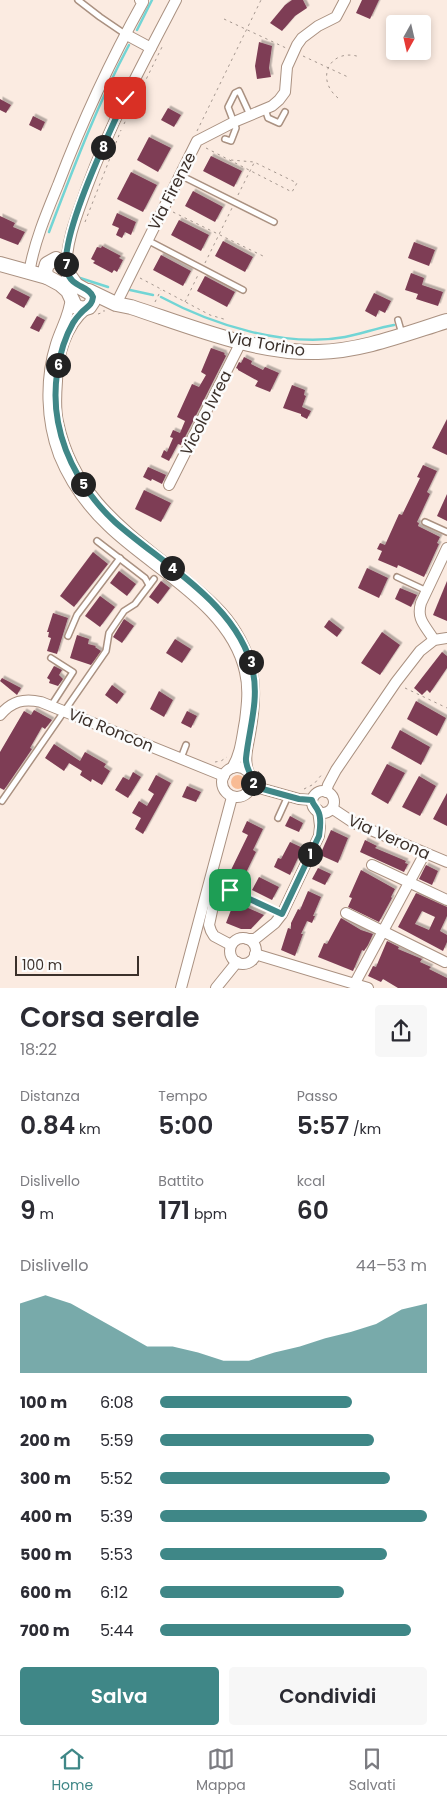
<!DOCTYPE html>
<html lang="it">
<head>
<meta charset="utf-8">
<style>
	:root { --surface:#fff; --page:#f7f7f7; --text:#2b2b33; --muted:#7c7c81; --line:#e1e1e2; --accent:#3f8787 }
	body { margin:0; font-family:Poppins,sans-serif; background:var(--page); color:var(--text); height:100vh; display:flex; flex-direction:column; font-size:19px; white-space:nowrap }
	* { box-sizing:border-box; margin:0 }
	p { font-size:16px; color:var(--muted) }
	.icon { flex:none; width:28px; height:28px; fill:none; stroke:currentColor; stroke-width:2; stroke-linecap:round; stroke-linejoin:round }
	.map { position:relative; height:988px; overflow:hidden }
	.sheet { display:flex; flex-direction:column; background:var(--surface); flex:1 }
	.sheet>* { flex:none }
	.needle { width:32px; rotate:188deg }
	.controls { position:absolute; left:386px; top:15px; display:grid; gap:10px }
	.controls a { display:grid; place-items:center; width:45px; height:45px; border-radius:5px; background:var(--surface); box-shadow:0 2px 8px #0003; font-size:25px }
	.scale { position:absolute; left:15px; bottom:12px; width:124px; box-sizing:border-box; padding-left:5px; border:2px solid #3b302a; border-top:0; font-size:14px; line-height:18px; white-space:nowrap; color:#3b302a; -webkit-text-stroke:4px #fcfcfc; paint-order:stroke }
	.pin { position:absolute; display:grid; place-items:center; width:42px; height:42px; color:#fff; margin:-21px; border-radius:10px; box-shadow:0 2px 8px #0006 }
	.km { position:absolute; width:25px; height:25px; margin:-12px; border-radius:50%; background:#222; color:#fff; font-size:14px; line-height:25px; text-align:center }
	.round { display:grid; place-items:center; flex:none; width:52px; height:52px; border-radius:5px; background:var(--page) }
	.headline { display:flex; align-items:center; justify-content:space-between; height:85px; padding:0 20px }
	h1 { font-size:28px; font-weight:600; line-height:38px }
	.metrics { display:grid; grid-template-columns:repeat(3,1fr); gap:8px; height:85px; padding:5px 20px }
	.metrics div { display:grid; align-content:center }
	.metrics b { font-size:25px; font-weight:600 }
	.metrics small { font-size:14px; font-weight:400 }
	.metrics p { font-size:14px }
	.chart { height:140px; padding:10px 20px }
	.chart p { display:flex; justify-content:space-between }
	.chart svg { width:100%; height:90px; margin-top:5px; fill:var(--accent); opacity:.7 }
	.action { display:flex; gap:10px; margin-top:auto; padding:10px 20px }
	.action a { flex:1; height:58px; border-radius:5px; background:var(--accent); color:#fff; font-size:20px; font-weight:600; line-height:58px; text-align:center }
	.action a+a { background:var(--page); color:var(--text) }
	ul { padding:0 20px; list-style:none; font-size:16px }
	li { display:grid; grid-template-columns:80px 60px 1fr; align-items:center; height:38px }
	li i { height:12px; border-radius:6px; background:var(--accent) }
	.dock { display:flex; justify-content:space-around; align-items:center; height:70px; border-top:1px solid var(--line); background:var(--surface); font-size:14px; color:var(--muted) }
	.dock a { display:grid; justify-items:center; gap:2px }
	.dock .current { color:var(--accent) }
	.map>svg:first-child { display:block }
</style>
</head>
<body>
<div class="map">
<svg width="447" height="988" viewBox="0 0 447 988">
	<defs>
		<filter id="shadow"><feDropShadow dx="2.5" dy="-2.5" stdDeviation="0" flood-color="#0004"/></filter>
	</defs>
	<rect width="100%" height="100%" fill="#fbebe1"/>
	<!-- green -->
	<circle fill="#f8bb94" cx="238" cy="782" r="7"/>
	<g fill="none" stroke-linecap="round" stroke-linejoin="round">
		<!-- stream -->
		<g stroke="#72d5d5" stroke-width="2.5">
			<path d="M137 30 152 0"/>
			<path d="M49 232C73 169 97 105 129 45"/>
			<path d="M80 278 108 287"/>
			<path d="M130 290 153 295"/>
			<path d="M161 297C213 325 286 348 345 337 361 334 377 328 394 325"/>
		</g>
	</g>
	<!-- building -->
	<g fill="#7e3e55" fill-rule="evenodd" filter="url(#shadow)">
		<path d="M292 0H303L307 8 295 16 282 31 270 23 285 5Z"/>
		<path d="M362 0H379L370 19 356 13Z"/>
		<path d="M259 42 272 46 269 68 271 77 257 79 255 66Z"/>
		<path d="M0 99 11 105 6 113 0 110Z"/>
		<path d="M168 108 181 115 174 127 161 120Z"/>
		<path d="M33 116 45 122 41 131 29 125Z"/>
		<path d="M149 137 171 148 158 172 137 160Z"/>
		<path d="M211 156 242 171 234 187 203 171Z"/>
		<path d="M131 172 157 185 143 212 117 199Z"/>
		<path d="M193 191 223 207 215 222 185 206Z"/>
		<path d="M117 213 136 222 131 235 125 232 122 238 116 235 119 228 112 225Z"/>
		<path d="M0 216 15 223 13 227 25 232 18 245 0 238Z"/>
		<path d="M179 220 209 235 201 251 171 235Z"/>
		<path d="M223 241 253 257 245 272 215 256Z"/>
		<path d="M414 242 435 250 429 266 408 258Z"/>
		<path d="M102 246 121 256 119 258 123 260 117 272 114 270 112 273 93 263 95 261 91 259 97 247 101 248Z"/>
		<path d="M161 255 191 271 183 286 153 270Z"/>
		<path d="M411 273 424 278 422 285 443 292 438 306 416 299 418 294 405 290Z"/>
		<path d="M205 276 235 292 227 307 197 291Z"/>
		<path d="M12 288 30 297 24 308 6 298Z"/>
		<path d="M374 293 391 301 385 313 379 310 376 317 365 311Z"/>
		<path d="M37 316 45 320 39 332 30 328Z"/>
		<path d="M211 348 225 353 224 354 226 356 181 445 178 444 169 461 161 457 164 450 167 452 173 438 170 437 173 430 180 433 185 421 177 417 192 384 199 387 206 375 201 372Z"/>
		<path d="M244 357 252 361 251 364 263 370 265 367 279 373 270 392 255 386 258 381 238 370V369L236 368 239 362 241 363Z"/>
		<path d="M292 385 305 390 304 395 306 396 302 407 311 411 307 419 301 416V414L283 408Z"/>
		<path d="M447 419V455L432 448Z"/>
		<path d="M423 465 437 471 427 492 430 494 417 522 419 523 418 526 440 537 437 543 439 544 424 577 398 565 397 568 378 560 382 551 377 549 380 543 385 545 399 514 402 515 420 478 417 477Z"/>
		<path d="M148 467 166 475 162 484 152 479 151 481 143 477Z"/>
		<path d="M144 490 171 503 161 522 135 509Z"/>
		<path d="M447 494V521L437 516Z"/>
		<path d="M93 552 108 564 74 607 60 596Z"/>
		<path d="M367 568 388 578 379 598 358 588Z"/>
		<path d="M119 571 136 584 127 596 110 583Z"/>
		<path d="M161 581 170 588 158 604 149 597Z"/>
		<path d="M447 581V621L433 615Z"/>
		<path d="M400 588 417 595 411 607 395 599Z"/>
		<path d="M100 596 115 607 100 627 85 616Z"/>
		<path d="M53 613 68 618 57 654 47 651 51 638 48 637 49 632H47Z"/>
		<path d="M124 619 134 626 122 643 113 637Z"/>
		<path d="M329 620 342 630 337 637 324 627Z"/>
		<path d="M382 632 400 645 380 675 361 663Z"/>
		<path d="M77 635 89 639 88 644 96 646 95 647 101 651 91 665 70 658Z"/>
		<path d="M175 639 191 649 182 663 166 653Z"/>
		<path d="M442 652 447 656V668L430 693 427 690 422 695 414 688Z"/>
		<path d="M54 666 62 670 59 675 63 679 58 686 49 683 50 680 47 678Z"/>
		<path d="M2 678 21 688 17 695 0 681Z"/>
		<path d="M112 685 124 694 117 704 105 695Z"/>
		<path d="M159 691 173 700 164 717 150 709Z"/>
		<path d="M416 701 446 718 437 736 407 719Z"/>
		<path d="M34 710 52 720 45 729 42 727 30 748 32 749 4 790 0 788V752L24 711 31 715Z"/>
		<path d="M187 711 197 716 191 728 181 723Z"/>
		<path d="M400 730 430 747 421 765 391 748Z"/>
		<path d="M54 744 80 761 85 752 106 764 104 767 110 771 102 785 92 779 91 782 80 775 82 771 69 763 64 771 45 758Z"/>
		<path d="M387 764 405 773 388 804 371 794Z"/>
		<path d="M133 772 141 777 128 798 115 790 123 777 129 780Z"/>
		<path d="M156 775 171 783 143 834 135 829 141 818 132 813 139 801 147 806 154 794 148 790Z"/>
		<path d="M419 776 436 786 420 816 402 807Z"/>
		<path d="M187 786 201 792 196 802 182 797Z"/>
		<path d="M447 793V826L433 819Z"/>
		<path d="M290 816 303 823 299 832 285 826Z"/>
		<path d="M247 821 263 829 253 850 256 852 240 885 231 881 235 871 231 870 248 835 242 832Z"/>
		<path d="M331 830 348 838 338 863 320 855Z"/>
		<path d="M365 840 377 846 375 848 406 861 405 863 408 864 404 872 360 852Z"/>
		<path d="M290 842 305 849 300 859 298 858 290 875 274 867 278 858 281 859Z"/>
		<path d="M426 865 438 871 432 885 419 879Z"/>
		<path d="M318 868 331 874 325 885 312 879Z"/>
		<path d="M361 870 395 889 391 897 392 898 379 922 348 907 352 898 349 897Z"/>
		<path d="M259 877 279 887 272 900 252 890Z"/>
		<path d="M308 891 321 897 313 916H315L312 923 307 921 301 934H303L295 956 281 950 288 928 291 929V923L298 909 300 910Z"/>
		<path d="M416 893 447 907V916L440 931 447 935V942L443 951 398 927ZM422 911 435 917 429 930 415 924Z"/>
		<path d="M237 903 264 915 251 929H241L226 923 231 910 233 911Z"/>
		<path d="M341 918 361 930 373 934 368 945 364 951 362 950 353 971 318 957 324 943 327 944Z"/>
		<path d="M387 941 399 947 398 949 422 959 420 962 431 967 429 969 447 978V988H398L383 979 381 982 368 976 373 966 376 967Z"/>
	</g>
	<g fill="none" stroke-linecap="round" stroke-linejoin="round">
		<!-- lane casing -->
		<g stroke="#aa9181" stroke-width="8">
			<g id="lane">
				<path d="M78 0 100 17 125 34"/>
				<path d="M265 109 268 118 279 123 285 112"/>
				<path d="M225 139 231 141 236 128 228 107 235 93 239 91 250 115"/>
				<path d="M180 175 274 222"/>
				<path d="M147 240 243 290"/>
				<path d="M398 320 402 334"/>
				<path d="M425 522 447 532"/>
				<path d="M97 541 145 578 149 585"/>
				<path d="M397 577 427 591"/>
				<path d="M68 636 77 615 120 558"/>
				<path d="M51 706 73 672 51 658"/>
				<path d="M181 758 186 745"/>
				<path d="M2 801 106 651 109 633 124 611 135 604 154 579"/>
				<path d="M278 818 288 796"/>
				<path d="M229 890 282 914"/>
			</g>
		</g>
		<!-- street casing -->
		<g stroke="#aa9181" stroke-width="12">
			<g id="street">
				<path d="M125 34 151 48"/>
				<path d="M30 268C35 240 47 212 58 185 82 122 110 61 143 2L140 0"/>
				<path d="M66 268C67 238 77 215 87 187 111 122 144 61 176 0"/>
				<path d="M71 297C70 314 61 328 56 344 45 379 46 420 59 455 70 482 87 506 108 526 153 570 231 606 245 672 249 688 247 705 245 721 242 736 241 754 232 768"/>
				<path d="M116 304 197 141 234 122 272 106 279 100 285 92 287 67 297 45 302 38 318 26 336 17 345 0"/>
				<path d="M86 309C66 325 57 357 57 381 56 394 55 409 58 422 73 496 126 531 180 575 200 592 223 609 236 632 257 666 257 695 250 734 248 746 244 758 248 771"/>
				<path d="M169 485 241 342"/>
				<path d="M434 640C426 626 416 620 421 603L447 548"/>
				<path d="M0 715C12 701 24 698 41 702L224 776"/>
				<circle cx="237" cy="782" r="15"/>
				<path d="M252 786 299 799 312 800"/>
				<circle cx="323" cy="802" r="11"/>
				<path d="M326 792 328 785 336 770 396 682 420 651 434 640 447 638"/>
				<path d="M333 809 354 823 447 862"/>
				<path d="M372 865 447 900"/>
				<path d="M210 886 213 906 209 925 211 931 214 936 231 945"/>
				<path d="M346 913 445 962"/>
				<circle cx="243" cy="951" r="13"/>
				<path d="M247 939H255L275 923 282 914 319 836 320 826 318 810"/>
				<path d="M255 954 368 988"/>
				<path d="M355 983 425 853"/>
				<path d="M181 988 232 797"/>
				<path d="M216 988 237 962"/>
			</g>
		</g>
		<!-- secondary casing -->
		<g stroke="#aa9181" stroke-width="16">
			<g id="secondary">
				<path d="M56 259 65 265 69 275 76 285 92 294 93 301 89 307 82 309 75 306 68 291 60 284 47 277 45 271 47 264Z"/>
				<path d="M0 264 47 277"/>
				<path d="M89 291 116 304 131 307C189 326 256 354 318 352 362 351 405 334 447 321"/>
			</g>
		</g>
		<!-- path -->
		<g stroke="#a5978f" stroke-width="1" stroke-dasharray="2.5 4" stroke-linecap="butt">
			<path d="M224 19 286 48"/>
			<path d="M303 56 348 77"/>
			<path d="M338 98C314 78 331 47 360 57"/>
			<path d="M135 102 162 47"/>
			<path d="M124 124 133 105"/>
			<path d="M197 131 261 0"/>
			<path d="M206 148 292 192 297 183 254 162 231 160"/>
			<path d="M238 195 254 163"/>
			<path d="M173 212 263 256"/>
			<path d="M85 222 121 130"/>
			<path d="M205 263 232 208"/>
			<path d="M140 278 210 315 227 320"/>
			<path d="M155 302 161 290"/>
			<path d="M185 302 198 275"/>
			<path d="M98 314 104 312V310"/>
			<path d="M405 688 447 708"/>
			<path d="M215 762 221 761 227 757"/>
			<path d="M258 771 267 780"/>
			<path d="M304 789 314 784 323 773"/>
			<path d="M244 969 257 964"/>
		</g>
		<!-- lane -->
		<use href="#lane" stroke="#fff" stroke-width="5"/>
		<!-- street -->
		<use href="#street" stroke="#fff" stroke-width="10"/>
		<!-- secondary -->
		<use href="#secondary" stroke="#fff" stroke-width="14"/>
	</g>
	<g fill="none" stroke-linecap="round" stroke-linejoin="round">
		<!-- route casing -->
		<g stroke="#fff" stroke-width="10">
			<path id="route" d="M125 98C110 132 58 238 67 271 71 288 89 285 93 297 92 307 85 307 80 314 77 317 75 320 73 323 57 351 52 391 58 422 65 460 87 496 115 522 162 564 240 605 253 672 259 701 249 729 246 758 245 769 254 775 252 786L299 799 312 800C313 805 316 806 318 811 322 818 320 829 319 836L282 914 230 890"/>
		</g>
		<!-- route -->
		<use href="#route" stroke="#3f8787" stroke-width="6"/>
	</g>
	<g text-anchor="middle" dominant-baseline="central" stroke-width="5" stroke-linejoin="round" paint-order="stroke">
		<!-- street labels -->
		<g font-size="16" fill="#3b302a" stroke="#fcfcfc">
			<text transform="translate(172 191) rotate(-63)">Via Firenze</text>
			<text transform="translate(266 344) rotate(10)">Via Torino</text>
			<text transform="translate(206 413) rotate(-63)">Vicolo Ivrea</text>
			<text transform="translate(111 730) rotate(22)">Via Roncon</text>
			<text transform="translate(389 837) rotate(24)">Via Verona</text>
		</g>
	</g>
</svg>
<div class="controls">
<a><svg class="needle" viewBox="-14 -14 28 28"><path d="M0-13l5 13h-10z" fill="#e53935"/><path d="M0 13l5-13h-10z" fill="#7c7c81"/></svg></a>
</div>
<div class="scale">100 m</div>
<div class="pin" style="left:230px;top:890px;background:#1e9e55"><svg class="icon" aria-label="arrive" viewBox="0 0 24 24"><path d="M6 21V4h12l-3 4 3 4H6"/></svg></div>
<div class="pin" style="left:125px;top:98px;background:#d93025"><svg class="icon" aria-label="check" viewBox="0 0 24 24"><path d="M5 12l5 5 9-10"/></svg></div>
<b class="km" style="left:310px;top:854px">1</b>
<b class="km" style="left:253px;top:783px">2</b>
<b class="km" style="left:251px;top:662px">3</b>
<b class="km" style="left:172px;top:568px">4</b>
<b class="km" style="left:83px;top:484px">5</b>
<b class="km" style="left:58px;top:365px">6</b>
<b class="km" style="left:66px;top:264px">7</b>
<b class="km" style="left:103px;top:147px">8</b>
</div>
<section class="sheet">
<div class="headline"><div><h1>Corsa serale</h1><p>18:22</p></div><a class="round"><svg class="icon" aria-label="share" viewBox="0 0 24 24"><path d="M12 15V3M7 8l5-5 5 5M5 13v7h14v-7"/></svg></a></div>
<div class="metrics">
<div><p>Distanza</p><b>0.84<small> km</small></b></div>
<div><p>Tempo</p><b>5:00</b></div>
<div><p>Passo</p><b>5:57<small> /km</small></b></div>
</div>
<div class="metrics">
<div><p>Dislivello</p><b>9<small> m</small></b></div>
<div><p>Battito</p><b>171<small> bpm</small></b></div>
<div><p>kcal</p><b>60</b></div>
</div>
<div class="chart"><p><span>Dislivello</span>44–53 m</p>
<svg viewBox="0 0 160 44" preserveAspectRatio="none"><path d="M0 44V10L10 6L20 10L30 17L40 24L50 31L60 31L70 34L80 38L90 38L100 34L110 31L120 27L130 24L140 20L150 13L160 10V44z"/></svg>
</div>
<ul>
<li><b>100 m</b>6:08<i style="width:72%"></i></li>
<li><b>200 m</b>5:59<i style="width:80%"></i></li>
<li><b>300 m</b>5:52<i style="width:86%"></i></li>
<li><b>400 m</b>5:39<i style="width:100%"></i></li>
<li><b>500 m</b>5:53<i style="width:85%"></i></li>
<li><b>600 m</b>6:12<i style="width:69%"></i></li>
<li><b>700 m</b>5:44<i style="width:94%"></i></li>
</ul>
<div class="action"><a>Salva</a><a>Condividi</a></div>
</section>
<nav class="dock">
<a class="current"><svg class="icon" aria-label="home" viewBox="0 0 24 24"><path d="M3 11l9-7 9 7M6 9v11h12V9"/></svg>Home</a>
<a><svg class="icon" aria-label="map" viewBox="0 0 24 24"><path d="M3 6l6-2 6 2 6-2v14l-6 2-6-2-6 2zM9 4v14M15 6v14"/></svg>Mappa</a>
<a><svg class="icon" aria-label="saved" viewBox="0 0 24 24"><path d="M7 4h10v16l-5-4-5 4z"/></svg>Salvati</a>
</nav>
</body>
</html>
